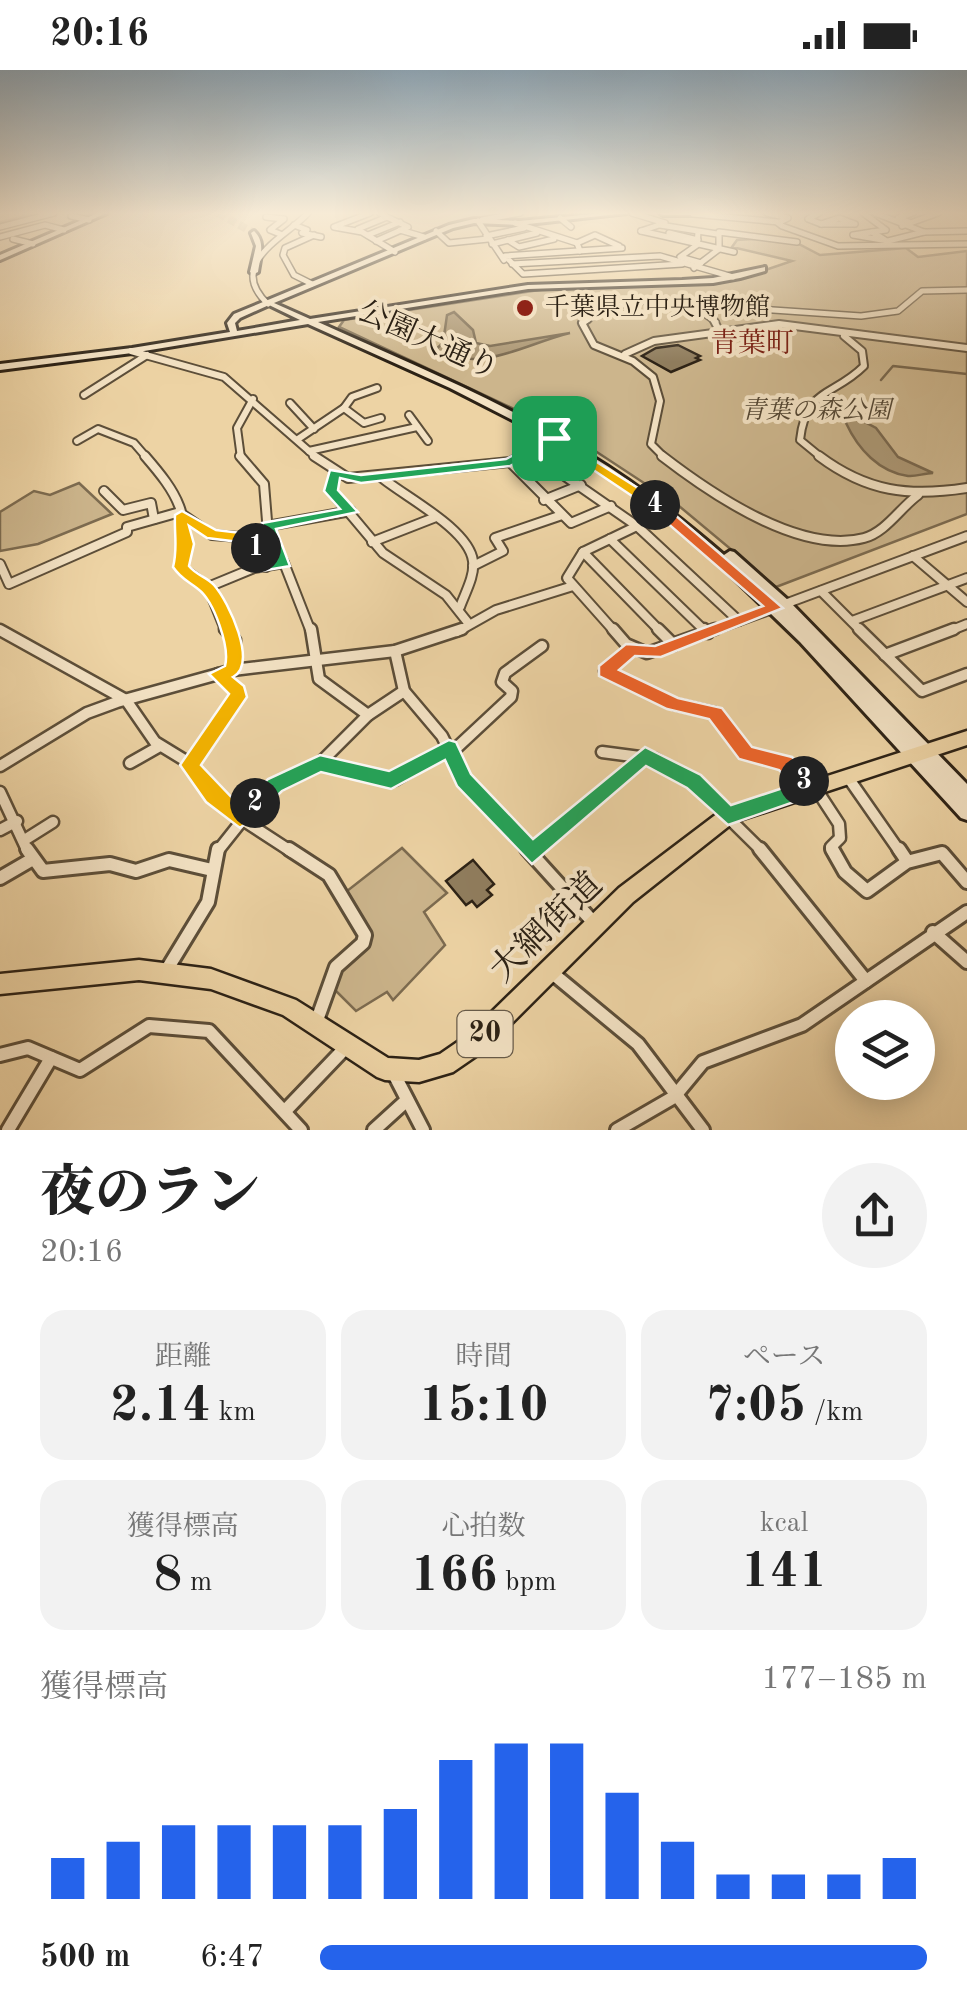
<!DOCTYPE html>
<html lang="ja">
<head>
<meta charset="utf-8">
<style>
	:root { --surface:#fff; --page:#f2f2f2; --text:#222; --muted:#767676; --accent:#2563eb }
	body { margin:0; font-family:"Old Standard TT","Noto Serif JP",serif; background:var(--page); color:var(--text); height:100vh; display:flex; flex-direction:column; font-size:38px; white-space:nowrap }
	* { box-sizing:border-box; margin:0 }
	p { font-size:32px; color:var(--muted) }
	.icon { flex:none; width:55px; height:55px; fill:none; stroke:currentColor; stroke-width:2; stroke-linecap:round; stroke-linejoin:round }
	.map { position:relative; height:1060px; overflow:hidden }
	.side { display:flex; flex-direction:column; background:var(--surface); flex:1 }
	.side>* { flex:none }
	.fabs { position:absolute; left:835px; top:930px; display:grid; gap:20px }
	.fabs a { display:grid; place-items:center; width:100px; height:100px; border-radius:50%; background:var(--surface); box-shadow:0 5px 25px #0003; font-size:50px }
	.pin { position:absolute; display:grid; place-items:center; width:85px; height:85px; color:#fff; margin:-42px; border-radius:20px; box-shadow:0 5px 15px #0006 }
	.km { position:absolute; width:50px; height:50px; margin:-25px; border-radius:50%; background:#222; color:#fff; font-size:28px; line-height:50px; text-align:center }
	.round { display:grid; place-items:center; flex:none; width:105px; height:105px; border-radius:52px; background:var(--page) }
	.summary { display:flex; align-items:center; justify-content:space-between; height:170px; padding:0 40px }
	h1 { font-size:55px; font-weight:800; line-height:75px }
	.stats { display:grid; grid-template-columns:repeat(3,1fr); gap:15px; height:170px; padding:10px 40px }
	.stats div { display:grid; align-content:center; border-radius:25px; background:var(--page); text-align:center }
	.stats b { font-size:50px; font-weight:800 }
	.stats small { font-size:28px; font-weight:400 }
	.stats p { font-size:28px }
	.chart { height:280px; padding:20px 40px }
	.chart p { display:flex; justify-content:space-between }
	.chart svg { width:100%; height:180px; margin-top:10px; stroke:var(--accent); stroke-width:6 }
	ul { padding:0 40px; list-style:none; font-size:32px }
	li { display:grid; grid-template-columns:160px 120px 1fr; align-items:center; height:75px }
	li i { height:25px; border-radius:12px; background:var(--accent) }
	.status { display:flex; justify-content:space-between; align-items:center; height:70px; padding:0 50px; background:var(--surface); direction:ltr }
	.status svg { height:28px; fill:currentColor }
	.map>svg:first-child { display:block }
</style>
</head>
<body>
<div class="status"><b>20:16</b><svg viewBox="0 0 49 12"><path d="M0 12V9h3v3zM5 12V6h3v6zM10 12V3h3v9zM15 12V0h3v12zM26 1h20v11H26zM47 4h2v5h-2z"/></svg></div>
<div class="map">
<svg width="967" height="1060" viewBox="0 0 967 1060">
	<rect width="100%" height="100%" fill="#edd3a4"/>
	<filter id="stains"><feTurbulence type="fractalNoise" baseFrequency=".002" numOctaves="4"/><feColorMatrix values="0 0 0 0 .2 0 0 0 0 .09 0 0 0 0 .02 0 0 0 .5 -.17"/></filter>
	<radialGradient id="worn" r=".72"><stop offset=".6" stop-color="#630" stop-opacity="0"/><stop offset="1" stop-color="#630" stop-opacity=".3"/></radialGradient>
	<!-- green -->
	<g fill="#ccb58c" stroke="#7c6b50" stroke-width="2.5">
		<path d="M768 168 793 171 820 185 906 178 918 187 967 181V444L776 517 679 436 574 367 339 257 344 250 559 217 736 210 792 191 732 177 737 170Z"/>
		<path d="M79 413 112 444 38 474 0 481V442L34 421 50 425Z"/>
		<path d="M402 778 447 823 424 842 445 875 393 930 387 922 356 941 330 915 367 860 347 821Z"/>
	</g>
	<!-- water -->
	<g fill="#ab9673" stroke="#78674d" stroke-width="2.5">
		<path d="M454 242 473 260 476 273 490 276 570 263C524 274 482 304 435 280L443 273 447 245Z"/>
		<path d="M855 338 869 342 863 351 876 358 898 387 933 403C924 403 916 407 908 406 879 402 858 379 846 353Z"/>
	</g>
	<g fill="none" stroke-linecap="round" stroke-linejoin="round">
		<!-- stream -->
		<path stroke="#78674d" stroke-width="2.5" d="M881 310 893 296 967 304"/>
		<!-- river -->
		<path fill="#ab9673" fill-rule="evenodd" d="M32 143H44L0 155V151Z"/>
	</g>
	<!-- building -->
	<g fill="#907e5f" stroke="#2b2115" stroke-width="2.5">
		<path d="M678 275 700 286 696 288 700 290 671 302 642 286 656 278Z"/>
		<path d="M473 790 494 814 487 820 492 825 477 837 472 831 466 835 446 811Z"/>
	</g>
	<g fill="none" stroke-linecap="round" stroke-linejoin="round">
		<!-- secondary-tunnel -->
		<path stroke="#c6af87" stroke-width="8" stroke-dasharray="8 4" stroke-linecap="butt" d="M218 143 254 163"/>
		<!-- street-far4 casing -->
		<g stroke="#5c4e39" stroke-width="8">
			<g id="street-far4">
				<path d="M370 143 334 157 362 162 395 182"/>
				<path d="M632 143 665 153 641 161"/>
				<path d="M767 143 788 148 778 153 782 156 838 176 967 174"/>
				<path d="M819 143 808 149 821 154"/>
				<path d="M863 143 886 160 872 162"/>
				<path d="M875 143 924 162 967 161"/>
				<path d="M693 144 779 152"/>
				<path d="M71 146 89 150"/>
				<path d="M266 147 284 149 270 160 280 164"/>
				<path d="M560 148 571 157"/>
				<path d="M839 148 855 154H821Z"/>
				<path d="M482 150 520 143"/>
				<path d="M478 151 504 190"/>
				<path d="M909 152 898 148 913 143"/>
				<path d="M515 153 577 173"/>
				<path d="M294 155 307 160 302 163 321 167"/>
				<path d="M660 155 717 164"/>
				<path d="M902 156 938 143"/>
				<path d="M0 157 54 143"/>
				<path d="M358 159 387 147 380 143"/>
				<path d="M400 160 424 167"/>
				<path d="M436 161 449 173 488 169"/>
				<path d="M641 161 734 182"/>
				<path d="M698 162 697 175 680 187 701 193"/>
				<path d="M669 163 698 170"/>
				<path d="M368 165 400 152"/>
				<path d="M486 166 524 158"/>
				<path d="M0 167 45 155 64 160"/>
				<path d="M13 169 33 174"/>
				<path d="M508 170 519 177 554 169"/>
				<path d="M885 170 872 162 853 165 888 171 924 162"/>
				<path d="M376 171 408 157 387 147"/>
				<path d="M492 174 537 163"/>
				<path d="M622 178 505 186 523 204 682 194"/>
				<path d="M580 181 577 173 595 165 619 176"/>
				<path d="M512 194 660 186 733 207"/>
				<path d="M694 198 719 179V162L797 172"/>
				<path d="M312 214 294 205 283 185 285 178 314 165"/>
				<path d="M686 231 716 252"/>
				<path d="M268 234C224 193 288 166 308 143"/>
				<path d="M584 252 606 238 641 231 861 246 898 241 922 221 967 220"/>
			</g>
		</g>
		<!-- street-far3 casing -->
		<g stroke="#5c4e39" stroke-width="10">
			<g id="street-far3">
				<path d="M588 249 582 253 594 275 633 291 653 307 660 331 651 374 665 388"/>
				<path d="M713 249 720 262"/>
				<path d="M131 281 224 307 317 388"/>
				<path d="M625 284 654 271 779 254 967 278"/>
				<path d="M377 318 352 327 344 338 364 353 381 348"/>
				<path d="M84 325 147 285"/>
				<path d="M290 333 314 359"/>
				<path d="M409 345 428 371"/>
				<path d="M298 369 344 338"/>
				<path d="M77 371 98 359 134 373 147 388"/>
				<path d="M309 381 417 357"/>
				<path d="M531 382 540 388"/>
				<path d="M241 388 237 358 253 329"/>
				<path d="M517 388 554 369"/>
				<path d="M822 388 800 370C806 317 833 327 864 296L862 281 844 266"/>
			</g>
		</g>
		<!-- street-far2 casing -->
		<g stroke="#5c4e39" stroke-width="12">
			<g id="street-far2">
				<path d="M145 386C177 423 192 445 181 497L208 517 226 562"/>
				<path d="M314 386 348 408 510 392 522 386"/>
				<path d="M536 386 637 456 739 551"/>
				<path d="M662 386C710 423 800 485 864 468 886 462 900 438 918 425"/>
				<path d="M819 386C867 422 909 427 967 418"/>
				<path d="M510 392 571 453 611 436"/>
				<path d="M335 403 331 421 383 483 446 525 469 554"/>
				<path d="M381 407C405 427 469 459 473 491 475 506 465 523 460 537"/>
				<path d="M104 421 123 440 151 433 154 449"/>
				<path d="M544 430 581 415"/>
				<path d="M183 445 212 465 253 468 266 497"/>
				<path d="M267 456 351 441"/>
				<path d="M610 469 706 562"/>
				<path d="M372 472 436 447"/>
				<path d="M583 482 661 562"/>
				<path d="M913 486 967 532"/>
				<path d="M284 493 311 562"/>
				<path d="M0 494 9 514 127 462V457L180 442"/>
				<path d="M473 496 503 481 495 468 562 445"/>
				<path d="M208 517 254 498 284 493 268 463 264 414 240 386"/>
				<path d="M821 521 862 562"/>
				<path d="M785 534 967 466"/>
				<path d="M852 551 967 508"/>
				<path d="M457 562 496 540 573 516"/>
				<path d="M615 562 567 508 583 482 637 456"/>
				<path d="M708 562 775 538"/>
				<path d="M947 562 967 554"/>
			</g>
		</g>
		<!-- street-far1 casing -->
		<g stroke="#5c4e39" stroke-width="15">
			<g id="street-far1">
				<path d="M225 559 235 570 233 600"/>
				<path d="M311 559 319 609 368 645"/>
				<path d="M613 559 626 574 647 583 715 559"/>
				<path d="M658 559 674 575"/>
				<path d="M704 559 708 563"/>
				<path d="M859 559 922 621 967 604"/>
				<path d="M0 560 126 630 155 672 186 691 229 741 292 782"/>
				<path d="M632 579 605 601 674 634 715 643 746 683 785 693 809 718"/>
				<path d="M395 581 404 621 442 666 464 710 529 782"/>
				<path d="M885 585 954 559"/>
				<path d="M602 682 655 689 688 708 763 782"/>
				<path d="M451 683 511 627 512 621 502 612 505 603 542 576"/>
				<path d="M130 693 160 676"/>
				<path d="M320 693 368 645 404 621"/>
				<path d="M190 695 238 627V621L218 604"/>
				<path d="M0 696 87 643 117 632 233 600 395 581 462 559"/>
				<path d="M847 706 900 782"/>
				<path d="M0 722 28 782"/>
				<path d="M822 728 839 754 840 768 831 777 833 782"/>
				<path d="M0 760 17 751"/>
				<path d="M26 769 53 752"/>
				<path d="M217 782 264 723 320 693 395 710 449 678"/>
				<path d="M535 782 645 686"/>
			</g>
		</g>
		<!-- street casing -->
		<g stroke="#5c4e39" stroke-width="18">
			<g id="street">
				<path d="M27 779 43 801 110 794 136 801 169 790 212 800"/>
				<path d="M289 779 329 805 365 865 363 873 336 897 316 953"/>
				<path d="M527 779 594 853"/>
				<path d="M760 779 866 911"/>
				<path d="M832 779 845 802 867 821 907 792 942 783 967 812"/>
				<path d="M899 779 905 788"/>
				<path d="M532 784 538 779"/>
				<path d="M0 808 31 790"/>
				<path d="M933 862 967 892"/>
				<path d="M166 901 208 832 218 779"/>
				<path d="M551 902 638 974 703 1060"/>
				<path d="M0 985 28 978 80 1000 149 956 209 961 301 1060"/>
				<path d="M393 1002 423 1060"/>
				<path d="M285 1041 349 974"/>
				<path d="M8 1060 51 988"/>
				<path d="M374 1060 407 1030"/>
				<path d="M617 1060 674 1027 703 992 802 955 967 842"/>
			</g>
		</g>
		<!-- secondary casing -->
		<g stroke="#2b2115" stroke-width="6">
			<g id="secondary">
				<path d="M98 143H107L0 190V185Z"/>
				<path d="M603 143H627L519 155 474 153 453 158 274 233 310 249 528 215 682 210 713 208 765 197V201L740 208 713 213 528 219 318 252C409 293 502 331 588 384 636 413 681 448 724 485L730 481 734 482 789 531 967 714V750L961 748 800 572 714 489 669 450 621 414 580 388 538 363 450 318 308 254 132 283 0 300V294L132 278 230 262 227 253 234 244 449 155 474 149 519 151ZM269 235 300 250 237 261 235 253 240 248Z"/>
				<path d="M660 143H707L704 145H663Z"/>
				<path d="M254 161C266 172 260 187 258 202L254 204 250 202 256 176 251 163Z"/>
			</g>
		</g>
		<!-- primary casing -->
		<g stroke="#2b2115" stroke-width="5">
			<path id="primary" d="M967 661V675L734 752 633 832 485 980 453 1002 419 1012 385 1010 377 1007 283 945 211 919 139 910 0 924V904L139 890 211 899 296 930 388 988 419 990 440 984 469 964 619 818 722 740Z"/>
		</g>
		<!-- street-far4 -->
		<use href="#street-far4" stroke="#f3e2c4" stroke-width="5"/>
		<!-- street-far3 -->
		<use href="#street-far3" stroke="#f3e2c4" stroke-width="6"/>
		<!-- street-far2 -->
		<use href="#street-far2" stroke="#f3e2c4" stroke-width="8"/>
		<!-- street-far1 -->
		<use href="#street-far1" stroke="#f3e2c4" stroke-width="10"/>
		<!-- street -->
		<use href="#street" stroke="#f3e2c4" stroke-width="12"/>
		<!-- secondary -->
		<use href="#secondary" fill="#f3e2c4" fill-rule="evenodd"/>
		<!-- primary -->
		<use href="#primary" fill="#edd3a4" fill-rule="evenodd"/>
	</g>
	<!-- sky -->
	<linearGradient id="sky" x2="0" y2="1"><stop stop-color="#8fa8b9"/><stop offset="0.49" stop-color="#f7ebd6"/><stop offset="1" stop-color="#f7ebd6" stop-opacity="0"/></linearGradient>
	<rect width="967" height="292" fill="url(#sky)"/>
	<!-- split-1 -->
	<path fill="#22a559" stroke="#fff" stroke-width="2.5" d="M550 366 561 368 510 396 361 413 340 408 338 420 358 442 276 459 290 496 261 501 248 478 261 474 271 491 275 490 262 453 340 439 324 421 330 400 361 405 506 389Z"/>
	<!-- split-2 -->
	<path fill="#f5b400" stroke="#fff" stroke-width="2.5" d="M182 441 216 460 258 465 263 478 250 481 247 473 207 468 189 456 194 474 189 496C196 505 207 507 214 515 229 532 258 594 233 607L244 616 247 627 201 695 239 735 248 727H262V740L240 758 206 732 180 695 229 624 209 604 225 596C230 577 214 531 198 519 188 511 181 509 173 497 178 478 174 465 175 445Z"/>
	<!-- split-3 -->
	<path fill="#22a559" stroke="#fff" stroke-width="2.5" d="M449 670 456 672 471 704 533 769 645 677 701 705 731 735 795 714 797 705 804 702 820 718 817 724 728 755 687 718 646 696 532 794 457 716 445 690 391 719 321 702 282 721 262 740H248L245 733 268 709 320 685 389 701Z"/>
	<!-- split-4 -->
	<path fill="#f0652b" stroke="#fff" stroke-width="2.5" d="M650 432H660L783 538 661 587 635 586 619 600 678 628 722 638 752 677 792 687 811 705V717H797L779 700 739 689 709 649 667 639 599 606V596L626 574 655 576 763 536 650 438Z"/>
	<!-- split-5 -->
	<path fill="#f5b400" stroke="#fff" stroke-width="2.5" d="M554 365 660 432V438H650L550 371Z"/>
	<!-- markers -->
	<circle fill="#8f2418" stroke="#f3e2c4" stroke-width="4" cx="525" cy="238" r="10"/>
	<g text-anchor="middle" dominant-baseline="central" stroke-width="8" stroke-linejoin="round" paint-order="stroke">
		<!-- far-poi labels -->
		<g font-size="25" fill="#2b2115" stroke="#f3e2c4" text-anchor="start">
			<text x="545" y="238">千葉県立中央博物館</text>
		</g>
		<!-- far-park labels -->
		<g font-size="25" font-style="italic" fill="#534633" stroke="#f3e2c4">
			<text x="816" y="341">青葉の森公園</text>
		</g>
		<!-- far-neighbourhood labels -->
		<g font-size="28" fill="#7a1f14" stroke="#f3e2c4">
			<text x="752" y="275">青葉町</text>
		</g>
		<!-- shield labels -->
		<rect fill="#f3e2c4" stroke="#675b4a" stroke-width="2.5" x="457.5" y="941" width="55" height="46" rx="8"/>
		<g font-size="28" font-weight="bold" fill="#2b2115">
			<text x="485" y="964">20</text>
		</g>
		<!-- street labels -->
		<g font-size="30" fill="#2b2115" stroke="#f3e2c4">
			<text transform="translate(428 271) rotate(24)">公園大通り</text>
		</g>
		<!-- near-street labels -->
		<g font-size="35" fill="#2b2115" stroke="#f3e2c4">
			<text transform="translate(547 858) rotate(-44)">大網街道</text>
		</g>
	</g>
	<rect width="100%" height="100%" filter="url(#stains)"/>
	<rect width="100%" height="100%" fill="url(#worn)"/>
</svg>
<div class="fabs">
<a><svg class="icon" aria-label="layers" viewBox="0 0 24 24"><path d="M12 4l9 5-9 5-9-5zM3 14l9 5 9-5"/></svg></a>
</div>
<div class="pin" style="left:554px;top:368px;background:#1e9e55"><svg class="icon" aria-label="arrive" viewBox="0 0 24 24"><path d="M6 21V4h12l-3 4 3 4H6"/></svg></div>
<b class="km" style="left:256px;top:478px">1</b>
<b class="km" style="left:255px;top:733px">2</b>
<b class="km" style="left:804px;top:711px">3</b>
<b class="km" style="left:655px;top:435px">4</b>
</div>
<section class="side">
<div class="summary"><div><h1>夜のラン</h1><p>20:16</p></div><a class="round"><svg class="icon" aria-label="share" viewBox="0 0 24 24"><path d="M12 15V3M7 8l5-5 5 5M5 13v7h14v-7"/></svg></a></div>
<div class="stats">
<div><p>距離</p><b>2.14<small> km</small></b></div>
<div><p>時間</p><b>15:10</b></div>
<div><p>ペース</p><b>7:05<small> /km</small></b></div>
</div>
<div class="stats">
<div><p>獲得標高</p><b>8<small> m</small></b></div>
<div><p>心拍数</p><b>166<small> bpm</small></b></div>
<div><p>kcal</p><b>141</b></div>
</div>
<div class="chart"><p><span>獲得標高</span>177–185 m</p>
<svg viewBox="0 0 160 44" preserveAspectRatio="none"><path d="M5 44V34M15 44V30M25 44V26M35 44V26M45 44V26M55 44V26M65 44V22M75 44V10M85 44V6M95 44V6M105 44V18M115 44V30M125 44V38M135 44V38M145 44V38M155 44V34"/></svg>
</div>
<ul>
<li><b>500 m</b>6:47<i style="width:100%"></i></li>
</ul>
</section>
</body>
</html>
